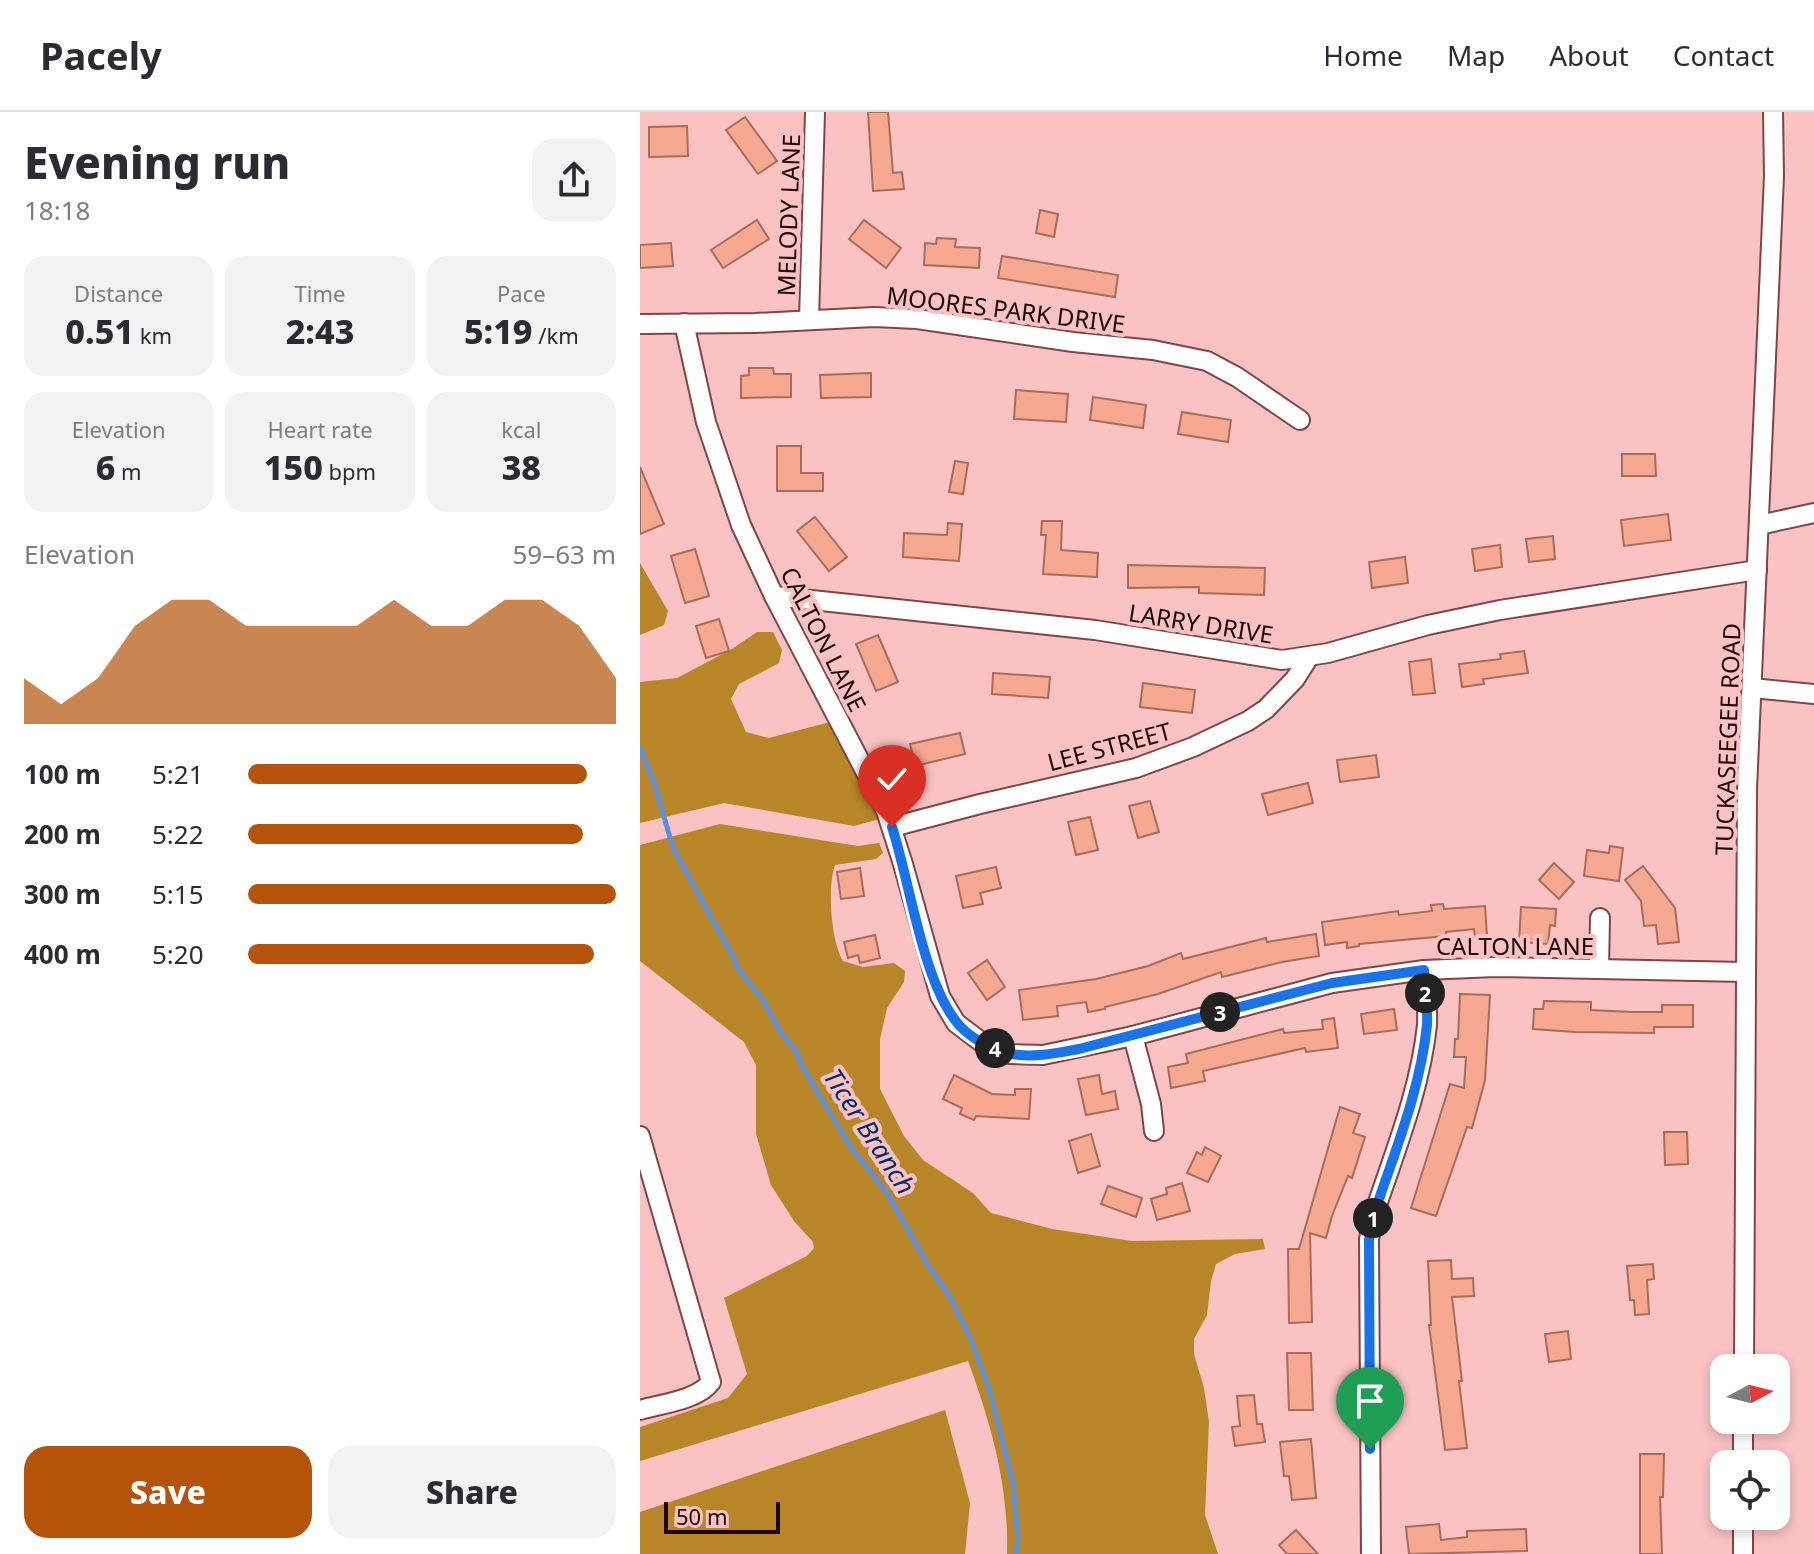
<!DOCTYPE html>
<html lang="en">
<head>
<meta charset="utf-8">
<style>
	:root { --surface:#fff; --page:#f2f2f3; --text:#2b2b33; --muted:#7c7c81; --line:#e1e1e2; --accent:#b45309 }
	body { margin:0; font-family:"Noto Sans",sans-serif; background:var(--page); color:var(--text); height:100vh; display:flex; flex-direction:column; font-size:30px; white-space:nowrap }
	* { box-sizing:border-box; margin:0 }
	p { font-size:26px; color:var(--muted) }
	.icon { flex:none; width:44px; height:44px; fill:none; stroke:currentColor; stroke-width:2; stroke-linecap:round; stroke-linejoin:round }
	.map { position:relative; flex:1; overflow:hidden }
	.details { display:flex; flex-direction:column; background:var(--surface); width:640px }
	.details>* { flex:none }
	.needle { width:52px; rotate:83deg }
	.controls { position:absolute; left:1070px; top:1242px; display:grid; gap:16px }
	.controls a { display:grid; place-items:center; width:80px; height:80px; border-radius:16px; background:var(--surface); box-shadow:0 4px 12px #0003; font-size:40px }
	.scale { position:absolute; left:24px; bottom:20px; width:116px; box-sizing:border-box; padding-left:8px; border:4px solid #1e0708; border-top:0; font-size:22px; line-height:28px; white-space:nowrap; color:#1e0708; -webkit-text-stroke:6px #fac2c2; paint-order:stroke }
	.pin { position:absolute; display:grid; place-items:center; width:68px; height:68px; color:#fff; margin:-82px -34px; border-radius:50% 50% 50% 0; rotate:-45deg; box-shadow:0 0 8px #0007 }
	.pin .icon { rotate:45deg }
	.km { position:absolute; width:40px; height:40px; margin:-20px; border-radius:50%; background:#222; color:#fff; font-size:22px; line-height:40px; text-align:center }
	.round { display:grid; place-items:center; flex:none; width:84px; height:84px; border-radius:24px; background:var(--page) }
	.head { display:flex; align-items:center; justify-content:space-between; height:136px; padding:0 24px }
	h1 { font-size:44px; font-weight:800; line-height:60px }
	.stats { display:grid; grid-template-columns:repeat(3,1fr); gap:12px; height:136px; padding:8px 24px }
	.stats div { display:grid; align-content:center; border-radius:20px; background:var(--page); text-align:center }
	.stats b { font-size:34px; font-weight:800 }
	.stats small { font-size:22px; font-weight:400 }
	.stats p { font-size:22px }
	.chart { height:224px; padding:16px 24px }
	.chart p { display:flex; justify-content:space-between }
	.chart svg { width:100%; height:144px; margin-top:8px; fill:var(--accent); opacity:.7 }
	.primary-button { display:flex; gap:16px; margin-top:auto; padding:16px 24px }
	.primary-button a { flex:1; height:92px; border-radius:24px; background:var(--accent); color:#fff; font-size:32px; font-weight:800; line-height:92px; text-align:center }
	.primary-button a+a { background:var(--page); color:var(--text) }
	ul { padding:0 24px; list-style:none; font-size:26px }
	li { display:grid; grid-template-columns:128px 96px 1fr; align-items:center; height:60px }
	li i { height:20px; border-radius:10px; background:var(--accent) }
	header { display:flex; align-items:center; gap:48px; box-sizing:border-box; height:112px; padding:0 40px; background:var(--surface); border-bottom:2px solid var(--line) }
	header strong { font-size:38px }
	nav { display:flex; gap:44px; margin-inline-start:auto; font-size:28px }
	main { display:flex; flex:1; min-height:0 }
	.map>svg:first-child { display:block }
</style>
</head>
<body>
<header>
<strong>Pacely</strong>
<nav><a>Home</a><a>Map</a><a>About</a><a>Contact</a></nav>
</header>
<main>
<section class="details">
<div class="head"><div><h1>Evening run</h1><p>18:18</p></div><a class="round"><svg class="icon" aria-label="share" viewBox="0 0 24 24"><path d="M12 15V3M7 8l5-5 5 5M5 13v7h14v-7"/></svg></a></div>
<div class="stats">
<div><p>Distance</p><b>0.51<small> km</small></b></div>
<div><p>Time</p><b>2:43</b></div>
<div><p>Pace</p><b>5:19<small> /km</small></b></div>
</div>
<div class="stats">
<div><p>Elevation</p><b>6<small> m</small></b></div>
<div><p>Heart rate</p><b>150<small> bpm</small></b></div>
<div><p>kcal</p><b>38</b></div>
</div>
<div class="chart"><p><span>Elevation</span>59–63 m</p>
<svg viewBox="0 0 160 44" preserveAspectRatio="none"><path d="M0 44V30L10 38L20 30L30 14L40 6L50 6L60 14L70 14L80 14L90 14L100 6L110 14L120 14L130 6L140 6L150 14L160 30V44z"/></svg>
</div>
<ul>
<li><b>100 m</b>5:21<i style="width:92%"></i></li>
<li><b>200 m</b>5:22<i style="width:91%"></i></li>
<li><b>300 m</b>5:15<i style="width:100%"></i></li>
<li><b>400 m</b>5:20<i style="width:94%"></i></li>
</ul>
<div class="primary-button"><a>Save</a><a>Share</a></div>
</section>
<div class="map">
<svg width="1174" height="1442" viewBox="0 0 1174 1442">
	<rect width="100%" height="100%" fill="#fac2c2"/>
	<!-- forest -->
	<g fill="#b88628">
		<path d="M0 451 28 499 24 513 0 523Z"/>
		<path d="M117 520H133L142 538 139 551 99 572 91 587 106 620 129 626 190 610 240 707 214 714 84 691 0 711V570L37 566 92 537Z"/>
		<path d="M80 712 218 734 239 731 243 741 236 747 195 753C187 775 191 829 203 849L223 855 254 851 265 859 264 870 247 896 240 927V977L264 1024 283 1048 333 1081 351 1101 412 1117 492 1129 623 1127 625 1137 595 1142 576 1152 571 1169 567 1203 554 1227V1242L564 1276 569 1310 565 1403 578 1442H367C369 1375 351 1311 328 1249L0 1349V1315L88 1286 107 1262 84 1186 167 1144 174 1136 173 1130 154 1109 131 1073 116 1022V953L104 930 0 849V733Z"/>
		<path d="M305 1298 330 1391 325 1442H0V1400Z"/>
	</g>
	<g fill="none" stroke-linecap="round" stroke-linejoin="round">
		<!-- stream -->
		<path stroke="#5f8fd8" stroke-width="5" d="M0 636 14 670 33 736 96 850V854L123 888 141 921 156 939 162 954 210 1034 247 1081 288 1153 310 1185 332 1230 349 1277 373 1371 378 1427 376 1442"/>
	</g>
	<!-- building -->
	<g fill="#f6a990" stroke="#a76d5a" stroke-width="2">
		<path d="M228 0H248L253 61 262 60 264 77 233 79Z"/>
		<path d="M105 5 137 49 118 62 86 18Z"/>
		<path d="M47 14 48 44 9 45V15Z"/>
		<path d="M400 98 418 102 414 125 396 121Z"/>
		<path d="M117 108 129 127 83 156 71 138Z"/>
		<path d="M224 108 261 136 246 156 209 127Z"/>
		<path d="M297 126 316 127 315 135 340 136 339 156 284 153 285 131 296 132Z"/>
		<path d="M31 131 33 154 0 156V133Z"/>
		<path d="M362 144 478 163 475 185 358 166Z"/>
		<path d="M109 256H133L134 262H151V285L101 286V264L109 263Z"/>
		<path d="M231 261V285L181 286 180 263Z"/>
		<path d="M376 278 428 282 426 310 374 307Z"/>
		<path d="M453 285 506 293 503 316 450 308Z"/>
		<path d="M542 300 591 308 588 330 538 322Z"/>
		<path d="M137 334H161V361H183V379H137Z"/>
		<path d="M982 342H1015L1016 364H982Z"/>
		<path d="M315 349 328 351 323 382 309 380Z"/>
		<path d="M0 355 24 412 0 422Z"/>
		<path d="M1028 402 1031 428 984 434 981 408Z"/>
		<path d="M175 405 207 445 189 459 157 419Z"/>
		<path d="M402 409H422L421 438 458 441 457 465 403 462 406 423H401Z"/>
		<path d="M308 411 322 412 319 449 263 445 264 421 307 423Z"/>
		<path d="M913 424 915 447 889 450 886 427Z"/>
		<path d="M860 433 862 455 835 459 832 437Z"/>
		<path d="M55 437 69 484 45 491 31 444Z"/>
		<path d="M765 445 768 471 732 476 729 450Z"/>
		<path d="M488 453 625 456 624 483 559 481V475L488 476Z"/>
		<path d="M79 507 89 539 66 546 56 514Z"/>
		<path d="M238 523 258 570 236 579 216 532Z"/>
		<path d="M884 539 888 561 843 567 844 572 822 575 819 552 861 547 860 542Z"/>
		<path d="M791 547 795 581 773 583 769 550Z"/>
		<path d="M353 561 410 565 408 586 352 582Z"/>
		<path d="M503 571 555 578 552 601 500 595Z"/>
		<path d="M320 621 325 642 275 654 270 632Z"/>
		<path d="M736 643 739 665 700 670 697 648Z"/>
		<path d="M668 671 673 691 628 703 622 682Z"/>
		<path d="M510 689 519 720 498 726 489 694Z"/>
		<path d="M450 705 458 738 436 743 428 710Z"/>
		<path d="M970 734 983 736 979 769 944 764 947 738 969 741Z"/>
		<path d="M914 751 934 770 919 787 899 768Z"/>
		<path d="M1003 754 1035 796 1039 830 1018 832 1016 813 1004 814 1001 789 985 768Z"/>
		<path d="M356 755 361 776 340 781 343 792 323 796 316 764Z"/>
		<path d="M220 756 224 784 201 787 197 760Z"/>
		<path d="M803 792 804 797 845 794 847 824 835 825 834 817 806 820V824L719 832V834L707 836V830L685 833 682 810 758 799 759 803 792 799 791 793Z"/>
		<path d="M881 795 916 797 915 814 910 813 908 832 879 830Z"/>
		<path d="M676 822 679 844 642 850 582 865 581 860 518 882 465 895V897L448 900 446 890 417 894 418 904 383 908 379 878 456 867 508 854 541 841 543 847 626 826 627 830Z"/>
		<path d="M235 823 240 846 220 851 218 843 208 846 204 830Z"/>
		<path d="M347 848 365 875 347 888 328 861Z"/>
		<path d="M820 882 850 883 845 968 832 1016 827 1015 796 1104 771 1096 810 972 824 976 826 945H814L815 927H818Z"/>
		<path d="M904 889 951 890V898L992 900H1022V893H1053V915H1014V921L935 920 893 917 894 897H903Z"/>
		<path d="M754 897 757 918 724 922 721 902Z"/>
		<path d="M694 906 698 936 666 940 665 936 563 959 565 969 531 976 528 955 548 951 546 942 643 917 644 921 683 917 682 908Z"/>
		<path d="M314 963 352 982 375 983V977H391L389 1007 336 1004 334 1008 320 1002 322 996 303 987Z"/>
		<path d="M459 963 462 982 475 979 478 997 446 1003 438 967Z"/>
		<path d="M700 995 720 1002 713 1021 725 1025 712 1066 708 1064 692 1104 686 1126 670 1121 672 1210 649 1211 648 1137H659Z"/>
		<path d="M1024 1020H1047L1048 1052 1025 1053Z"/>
		<path d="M451 1022 460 1054 438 1061 429 1029Z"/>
		<path d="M565 1035 581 1044 568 1070 547 1061 557 1040 562 1043Z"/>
		<path d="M542 1071 550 1099 517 1108 511 1087 527 1082 526 1076Z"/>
		<path d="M468 1074 502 1086 496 1105 461 1092Z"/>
		<path d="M811 1148 812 1167 833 1166 834 1184 812 1185 822 1269H819L827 1336 805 1338 789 1213H791L788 1149Z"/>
		<path d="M1013 1152 1014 1167 1007 1168 1009 1202 995 1203 994 1188H990L987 1154Z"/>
		<path d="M928 1219 931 1247 909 1250 905 1222Z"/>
		<path d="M647 1241H671L673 1298H649Z"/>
		<path d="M614 1283 617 1312H622L625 1330 595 1334 592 1315 600 1314 597 1284Z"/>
		<path d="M671 1327 676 1386 652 1388 649 1364H644L640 1330Z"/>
		<path d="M1000 1342H1024L1023 1385H1020L1022 1442H1000Z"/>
		<path d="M799 1412 801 1428 827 1425V1419L886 1417 887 1439 769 1442 766 1415Z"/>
		<path d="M656 1418 678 1442H647L639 1433Z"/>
	</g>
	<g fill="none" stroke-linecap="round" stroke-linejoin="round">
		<!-- minor casing -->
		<g stroke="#804547" stroke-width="22">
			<g id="minor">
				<path d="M169 208 175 0"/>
				<path d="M44 211 66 310 101 413 134 484 246 699 263 752 300 884 316 911 340 929 369 942 403 943 493 924 692 871 784 858 855 855 1104 860"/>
				<path d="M0 212 115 211 234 205 277 207 433 230 513 238 567 249 597 265 660 308"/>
				<path d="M1119 413 1174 401"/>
				<path d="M134 484 455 518 642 548 688 541 788 513 860 498 1117 458"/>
				<path d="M1112 576 1174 582"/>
				<path d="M252 715 340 692 496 656 553 635 608 609 626 597 655 567 669 545"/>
				<path d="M959 857 960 806"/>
				<path d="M493 924 511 992 514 1019"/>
				<path d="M0 1024 71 1270C58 1288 21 1292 0 1298"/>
				<path d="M1104 1256 1107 677 1134 64 1133 0"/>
				<path d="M1103 1352V1308"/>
				<path d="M731 1442 729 1128 732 1108C753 1044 780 980 787 913 788 895 785 876 784 858"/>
				<path d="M1103 1442V1404"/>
			</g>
		</g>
		<!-- minor -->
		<use href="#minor" stroke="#fff" stroke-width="18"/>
	</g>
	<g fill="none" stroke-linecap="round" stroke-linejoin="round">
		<!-- route casing -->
		<g stroke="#fff" stroke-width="16">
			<path id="route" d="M252 715C270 771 282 864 315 908 326 924 353 939 372 942 395 946 417 941 439 937L692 871 784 858C785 876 788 895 787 913 780 980 753 1044 732 1108L729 1128 730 1337"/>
		</g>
		<!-- route -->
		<use href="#route" stroke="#1a73e8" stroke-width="10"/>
	</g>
	<g text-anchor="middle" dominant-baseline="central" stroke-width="8" stroke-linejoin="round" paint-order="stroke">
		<!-- street labels -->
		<g font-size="24" fill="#1e0708" stroke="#fac2c2">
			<text transform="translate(148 103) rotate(-88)">MELODY LANE</text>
			<text transform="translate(366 197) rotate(7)">MOORES PARK DRIVE</text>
			<text transform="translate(561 511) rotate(9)">LARRY DRIVE</text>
			<text transform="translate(184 527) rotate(63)">CALTON LANE</text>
			<text transform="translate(1087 627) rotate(-88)">TUCKASEEGEE ROAD</text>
			<text transform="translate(469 634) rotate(-15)">LEE STREET</text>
			<text x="875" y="833">CALTON LANE</text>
		</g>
		<!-- water labels -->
		<g font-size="26" font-style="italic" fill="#002a6b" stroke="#fac2c2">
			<text transform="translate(230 1019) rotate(57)">Ticer Branch</text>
		</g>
	</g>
</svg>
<div class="controls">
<a><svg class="needle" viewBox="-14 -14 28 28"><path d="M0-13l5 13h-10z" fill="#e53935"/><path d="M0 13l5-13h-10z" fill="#7c7c81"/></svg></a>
<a><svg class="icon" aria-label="locate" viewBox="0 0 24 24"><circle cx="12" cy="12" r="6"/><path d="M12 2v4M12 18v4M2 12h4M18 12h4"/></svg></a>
</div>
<div class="scale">50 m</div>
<div class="pin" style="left:730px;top:1337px;background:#1e9e55"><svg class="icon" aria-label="arrive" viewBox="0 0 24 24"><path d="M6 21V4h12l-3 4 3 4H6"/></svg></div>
<div class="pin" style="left:252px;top:715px;background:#d93025"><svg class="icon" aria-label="check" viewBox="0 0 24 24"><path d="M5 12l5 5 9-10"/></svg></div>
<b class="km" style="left:733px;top:1106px">1</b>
<b class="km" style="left:785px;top:881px">2</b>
<b class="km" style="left:580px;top:900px">3</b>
<b class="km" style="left:355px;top:936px">4</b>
</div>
</main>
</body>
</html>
